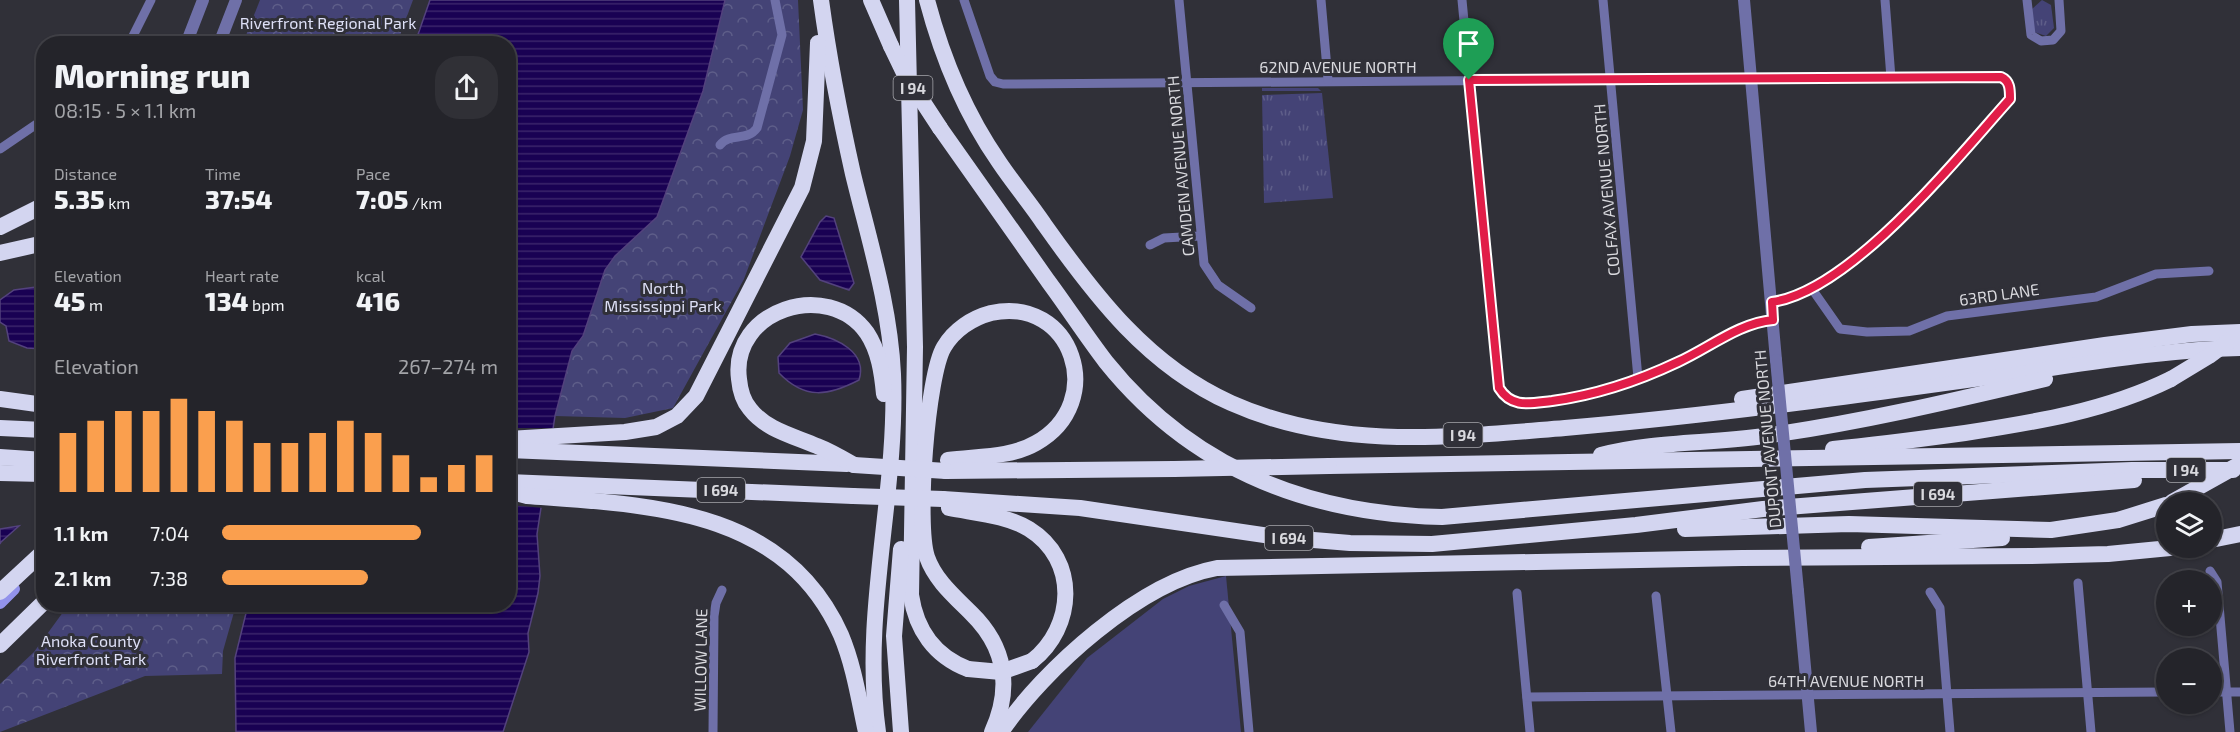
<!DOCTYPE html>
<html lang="en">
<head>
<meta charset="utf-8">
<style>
	:root { --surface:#24242a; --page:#303036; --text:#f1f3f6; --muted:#a3a4a8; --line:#414147; --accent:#fa9f4e }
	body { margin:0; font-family:"Exo 2",sans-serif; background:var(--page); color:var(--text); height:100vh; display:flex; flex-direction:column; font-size:22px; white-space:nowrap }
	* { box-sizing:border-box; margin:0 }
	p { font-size:20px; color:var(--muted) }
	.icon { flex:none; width:33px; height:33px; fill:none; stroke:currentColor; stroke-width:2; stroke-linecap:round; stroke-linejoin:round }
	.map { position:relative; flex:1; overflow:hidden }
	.side { position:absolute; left:36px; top:36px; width:480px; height:576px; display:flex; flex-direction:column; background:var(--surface); border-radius:24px; box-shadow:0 2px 4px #0004,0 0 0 2px var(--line) }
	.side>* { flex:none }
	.fabs { position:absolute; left:2156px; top:492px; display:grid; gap:12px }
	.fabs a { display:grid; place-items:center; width:66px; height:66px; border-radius:50%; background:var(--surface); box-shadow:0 2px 4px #0004,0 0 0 2px var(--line); font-size:30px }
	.pin { position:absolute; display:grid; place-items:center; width:51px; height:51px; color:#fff; margin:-62px -26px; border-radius:50% 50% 50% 0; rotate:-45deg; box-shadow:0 0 6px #0007 }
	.pin .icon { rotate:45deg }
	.round { display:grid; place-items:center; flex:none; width:63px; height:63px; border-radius:24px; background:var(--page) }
	.overview { display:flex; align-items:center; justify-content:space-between; height:102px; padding:0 18px }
	h1 { font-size:33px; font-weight:800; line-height:45px }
	.figures { display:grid; grid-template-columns:repeat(3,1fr); gap:9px; height:102px; padding:6px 18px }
	.figures div { display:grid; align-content:center }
	.figures b { font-size:26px; font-weight:800 }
	.figures small { font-size:16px; font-weight:400 }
	.figures p { font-size:16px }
	.chart { height:168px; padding:12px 18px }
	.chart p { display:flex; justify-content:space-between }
	.chart svg { width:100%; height:108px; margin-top:6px; stroke:var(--accent); stroke-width:6 }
	ul { padding:0 18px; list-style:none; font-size:20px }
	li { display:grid; grid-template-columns:96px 72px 1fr; align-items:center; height:45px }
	li i { height:15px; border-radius:8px; background:var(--accent) }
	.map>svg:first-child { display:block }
</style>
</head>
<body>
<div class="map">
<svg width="2240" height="732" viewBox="0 0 2240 732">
	<defs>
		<pattern id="grass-tufts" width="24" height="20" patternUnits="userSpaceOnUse" patternTransform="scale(1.5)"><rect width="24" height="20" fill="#444376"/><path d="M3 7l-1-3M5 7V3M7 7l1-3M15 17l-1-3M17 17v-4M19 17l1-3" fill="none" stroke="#5e5e89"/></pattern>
		<pattern id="park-crowns" width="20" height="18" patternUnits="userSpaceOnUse" patternTransform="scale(1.5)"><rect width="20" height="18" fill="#444376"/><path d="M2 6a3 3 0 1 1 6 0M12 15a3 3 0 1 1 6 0" fill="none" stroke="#5e5e89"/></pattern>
		<pattern id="water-rules" width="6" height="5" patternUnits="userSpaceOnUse" patternTransform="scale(1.5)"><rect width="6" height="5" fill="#190153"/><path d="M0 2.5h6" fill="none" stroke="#3a256b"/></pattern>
	</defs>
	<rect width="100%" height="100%" fill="#303038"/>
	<!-- grass -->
	<g fill="url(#grass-tufts)">
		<path d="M2042 0 2051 5 2054 28 2046 36 2034 32 2032 9Z"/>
		<path d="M1262 88H1318L1321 91H1262Z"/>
		<path d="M1322 93 1333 198 1264 203 1262 95Z"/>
	</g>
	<!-- park -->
	<g fill="url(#park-crowns)">
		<path d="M260 0H413L397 43H243Z"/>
		<path d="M725 0H798L803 110 790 156 744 279 673 408 625 418 555 416 572 351 583 336 605 270 615 256 657 217 703 91Z"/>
		<path d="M69 604 236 605 223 651 222 674 145 676 0 732V684L34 652Z"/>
	</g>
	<!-- pitch -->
	<path fill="#444376" d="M1226 576 1241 732H1028L1087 658 1163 599 1189 586Z"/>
	<!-- water -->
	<g fill="url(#water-rules)" stroke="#53427d" stroke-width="1.5">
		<path d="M430 0H725L703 91 657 217 615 256 605 270 583 336 572 351 555 416 537 534 540 576 538 593 528 633 529 652 503 732H236L235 658 248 605 508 604V44L415 43Z"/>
		<path d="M826 216 834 218 854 283 849 290 820 280 801 257 820 222Z"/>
		<path d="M43 286V349L27 348 9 341 6 326 0 322V300L14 290Z"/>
		<path d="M815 334C836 338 868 352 859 380 828 396 805 400 779 373L778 357 790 343Z"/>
		<path d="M19 526 1 542 0 544V529Z"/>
	</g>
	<!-- pier -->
	<path fill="#303038" d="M509 428H556L544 508 509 505Z"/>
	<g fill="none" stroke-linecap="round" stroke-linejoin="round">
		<!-- minor -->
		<g stroke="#6f70a8" stroke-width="9">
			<path d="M964 0 990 76 995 82 1003 84 2001 77C2010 81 2010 89 2010 99 1956 159 1852 290 1772 302"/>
			<path d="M1179 0 1204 264 1218 285 1251 308"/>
			<path d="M1321 0 1328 80"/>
			<path d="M1462 0 1499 388C1512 408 1530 403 1552 401 1596 395 1638 381 1678 362 1709 348 1739 323 1773 320"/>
			<path d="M1603 0 1638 378"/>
			<path d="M1885 0 1891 78"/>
			<path d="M2027 0 2031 35 2041 41 2053 40 2061 31 2059 0"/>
			<path d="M129 44 151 0"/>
			<path d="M720 145C730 132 747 142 757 128L782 35 775 0"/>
			<path d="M0 149 44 119"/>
			<path d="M1150 245 1164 238 1200 236"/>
			<path d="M1812 289 1840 329 1867 332 1909 331 1947 316 2096 297 2156 274 2209 271"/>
			<path d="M2210 571 2217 582 2230 732"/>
			<path d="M2078 583 2091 732"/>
			<path d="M1930 592 1940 608 1950 732"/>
			<path d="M1517 593 1530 732"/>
			<path d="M1656 596 1671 732"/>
			<path d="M1224 605 1240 632 1249 732"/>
			<path d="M2211 692H2240"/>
			<path d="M1527 697 2166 692"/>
			<path d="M713 732 714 616 716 603 722 590"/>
		</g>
		<!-- tertiary -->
		<g stroke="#6f70a8" stroke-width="12">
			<path d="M1744 0 1776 360"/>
			<path d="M186 44 203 0"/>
			<path d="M219 44 236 0"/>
			<path d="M1798 591 1811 732"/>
		</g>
		<!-- secondary -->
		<path stroke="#9292eb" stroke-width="12" d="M0 603 14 589"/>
		<!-- motorway -->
		<g stroke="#d3d5f0" stroke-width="16">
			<path d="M821 0C829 59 840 116 853 174 869 240 890 306 893 374 898 495 861 611 878 732"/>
			<path d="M871 0 891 46"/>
			<path d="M907 0 915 347 911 595C916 629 934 656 968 669"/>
			<path d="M927 0C942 57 965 113 999 162 1013 183 1030 203 1044 224 1095 296 1148 366 1231 403 1338 451 1452 437 1565 428 1709 416 1852 396 1995 376 2076 365 2158 350 2240 348"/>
			<path d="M940 128C976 179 1012 230 1048 281 1068 308 1086 336 1106 362 1192 469 1308 514 1442 517L1865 480 2132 470H2233"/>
			<path d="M0 227 44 205"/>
			<path d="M0 253 44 243"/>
			<path d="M0 399 44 405"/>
			<path d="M1742 399 2105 345 2192 334 2240 332"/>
			<path d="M0 428 44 430"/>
			<path d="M508 439 625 432 656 427 677 416 696 396 802 188 814 141 818 43"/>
			<path d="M1833 449C1877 445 1921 439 1965 433 2036 422 2106 411 2171 379"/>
			<path d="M508 450 847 464"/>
			<path d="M1601 455C1654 441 1709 444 1764 436 1858 423 1952 401 2045 379"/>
			<path d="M0 457 44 460"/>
			<path d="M948 460C976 456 1010 458 1036 443 1109 402 1072 295 991 313 972 318 954 330 944 347 927 375 916 525 927 557 935 580 954 596 971 613 1006 647 1012 688 992 732"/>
			<path d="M854 465C842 458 830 451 817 446 794 436 766 430 750 409 743 401 740 390 739 379 730 310 828 278 867 333 879 351 882 373 884 394"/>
			<path d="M1329 466 2240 451"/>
			<path d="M946 471 1174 469"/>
			<path d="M0 473 44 474"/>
			<path d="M508 482 853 496"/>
			<path d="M508 491 527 496C648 505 784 507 841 635 854 666 859 700 866 732"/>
			<path d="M943 499 1080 508 1277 537 1350 543 1432 544 1636 525 1763 509 2134 480"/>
			<path d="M949 508C974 513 1007 515 1029 529 1079 560 1075 627 1032 661"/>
			<path d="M1685 529 1849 524 2051 530 2118 520 2166 505"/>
			<path d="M2211 540 2240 534"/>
			<path d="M1869 547 2002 538"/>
			<path d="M0 592 44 551"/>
			<path d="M0 645 44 602"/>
			<path d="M901 732 894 636 901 549"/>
			<path d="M1001 732C1044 669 1140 582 1217 568L1742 558 2032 556 2108 554 2170 548"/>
		</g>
		<!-- tertiary-bridge -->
		<path stroke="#6f70a8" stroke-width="12" d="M1776 360 1798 591"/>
		<!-- motorway-bridge -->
		<g stroke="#d3d5f0" stroke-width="16">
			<path d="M891 46 904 73 940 128"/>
			<path d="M2171 379 2209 356 2240 333"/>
			<path d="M854 465 946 471"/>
			<path d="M1174 469 1329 466"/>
			<path d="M853 496 943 499"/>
			<path d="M2172 502 2240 464"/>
			<path d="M968 669 1001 672 1032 661"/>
		</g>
	</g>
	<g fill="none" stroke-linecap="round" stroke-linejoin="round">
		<!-- route casing -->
		<g stroke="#fff" stroke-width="12">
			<path id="route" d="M2001 77C2010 81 2010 89 2010 99 1957 158 1851 291 1772 302L1773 320C1739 323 1709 348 1678 362 1638 381 1596 395 1552 401 1531 403 1512 409 1499 388L1469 80Z"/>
		</g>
		<!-- route -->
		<use href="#route" stroke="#e11d48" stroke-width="8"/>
	</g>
	<g text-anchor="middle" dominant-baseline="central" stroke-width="6" stroke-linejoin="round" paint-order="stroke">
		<!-- shield labels -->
		<g fill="#303038" stroke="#a6a6ac" stroke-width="1.5">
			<rect x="893.5" y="76" width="39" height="24" rx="4.5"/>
			<rect x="1443.5" y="423" width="39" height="24" rx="4.5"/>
			<rect x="2166.5" y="458" width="39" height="24" rx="4.5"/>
			<rect x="697" y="478" width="48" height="24" rx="4.5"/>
			<rect x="1914" y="482" width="48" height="24" rx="4.5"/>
			<rect x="1265" y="526" width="48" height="24" rx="4.5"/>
		</g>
		<g font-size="15" font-weight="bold" fill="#d9d9de">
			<text x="913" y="88">I 94</text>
			<text x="1463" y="435">I 94</text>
			<text x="2186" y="470">I 94</text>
			<text x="721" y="490">I 694</text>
			<text x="1938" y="494">I 694</text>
			<text x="1289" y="538">I 694</text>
		</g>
		<!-- park labels -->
		<g font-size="16" fill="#dee0f7" stroke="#303038">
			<text x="328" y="22">Riverfront Regional Park</text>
			<text x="663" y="287">North<tspan x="663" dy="18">Mississippi Park</tspan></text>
			<text x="91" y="640">Anoka County<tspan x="91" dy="18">Riverfront Park</tspan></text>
		</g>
		<!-- street labels -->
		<g font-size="16" fill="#d9d9de" stroke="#303038">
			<text x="1338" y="66">62ND AVENUE NORTH</text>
			<text transform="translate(1180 166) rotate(-95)">CAMDEN AVENUE NORTH</text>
			<text transform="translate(1606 190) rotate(-95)">COLFAX AVENUE NORTH</text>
			<text transform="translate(1999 294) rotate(-8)">63RD LANE</text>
			<text transform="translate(1767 439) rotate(-95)">DUPONT AVENUE NORTH</text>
			<text transform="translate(700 660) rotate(-89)">WILLOW LANE</text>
			<text x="1846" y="680">64TH AVENUE NORTH</text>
		</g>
	</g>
</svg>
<div class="fabs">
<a><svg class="icon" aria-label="layers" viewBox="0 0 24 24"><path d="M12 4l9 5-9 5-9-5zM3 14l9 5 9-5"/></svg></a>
<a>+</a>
<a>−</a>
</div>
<div class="pin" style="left:1469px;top:80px;background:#1e9e55"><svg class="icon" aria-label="arrive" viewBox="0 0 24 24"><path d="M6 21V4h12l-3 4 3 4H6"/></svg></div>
<section class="side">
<div class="overview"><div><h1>Morning run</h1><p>08:15 · 5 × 1.1 km</p></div><a class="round"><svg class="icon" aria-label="share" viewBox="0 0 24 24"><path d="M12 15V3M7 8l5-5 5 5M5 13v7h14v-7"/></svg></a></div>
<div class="figures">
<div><p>Distance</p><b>5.35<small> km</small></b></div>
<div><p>Time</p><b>37:54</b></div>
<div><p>Pace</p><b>7:05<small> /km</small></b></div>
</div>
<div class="figures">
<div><p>Elevation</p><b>45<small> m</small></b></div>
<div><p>Heart rate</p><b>134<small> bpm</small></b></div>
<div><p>kcal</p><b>416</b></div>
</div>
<div class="chart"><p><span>Elevation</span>267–274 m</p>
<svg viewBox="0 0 160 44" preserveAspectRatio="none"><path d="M5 44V20M15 44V15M25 44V11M35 44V11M45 44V6M55 44V11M65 44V15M75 44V24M85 44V24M95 44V20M105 44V15M115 44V20M125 44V29M135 44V38M145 44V33M155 44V29"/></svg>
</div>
<ul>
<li><b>1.1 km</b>7:04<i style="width:72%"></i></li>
<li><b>2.1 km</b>7:38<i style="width:53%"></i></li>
</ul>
</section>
</div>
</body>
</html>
